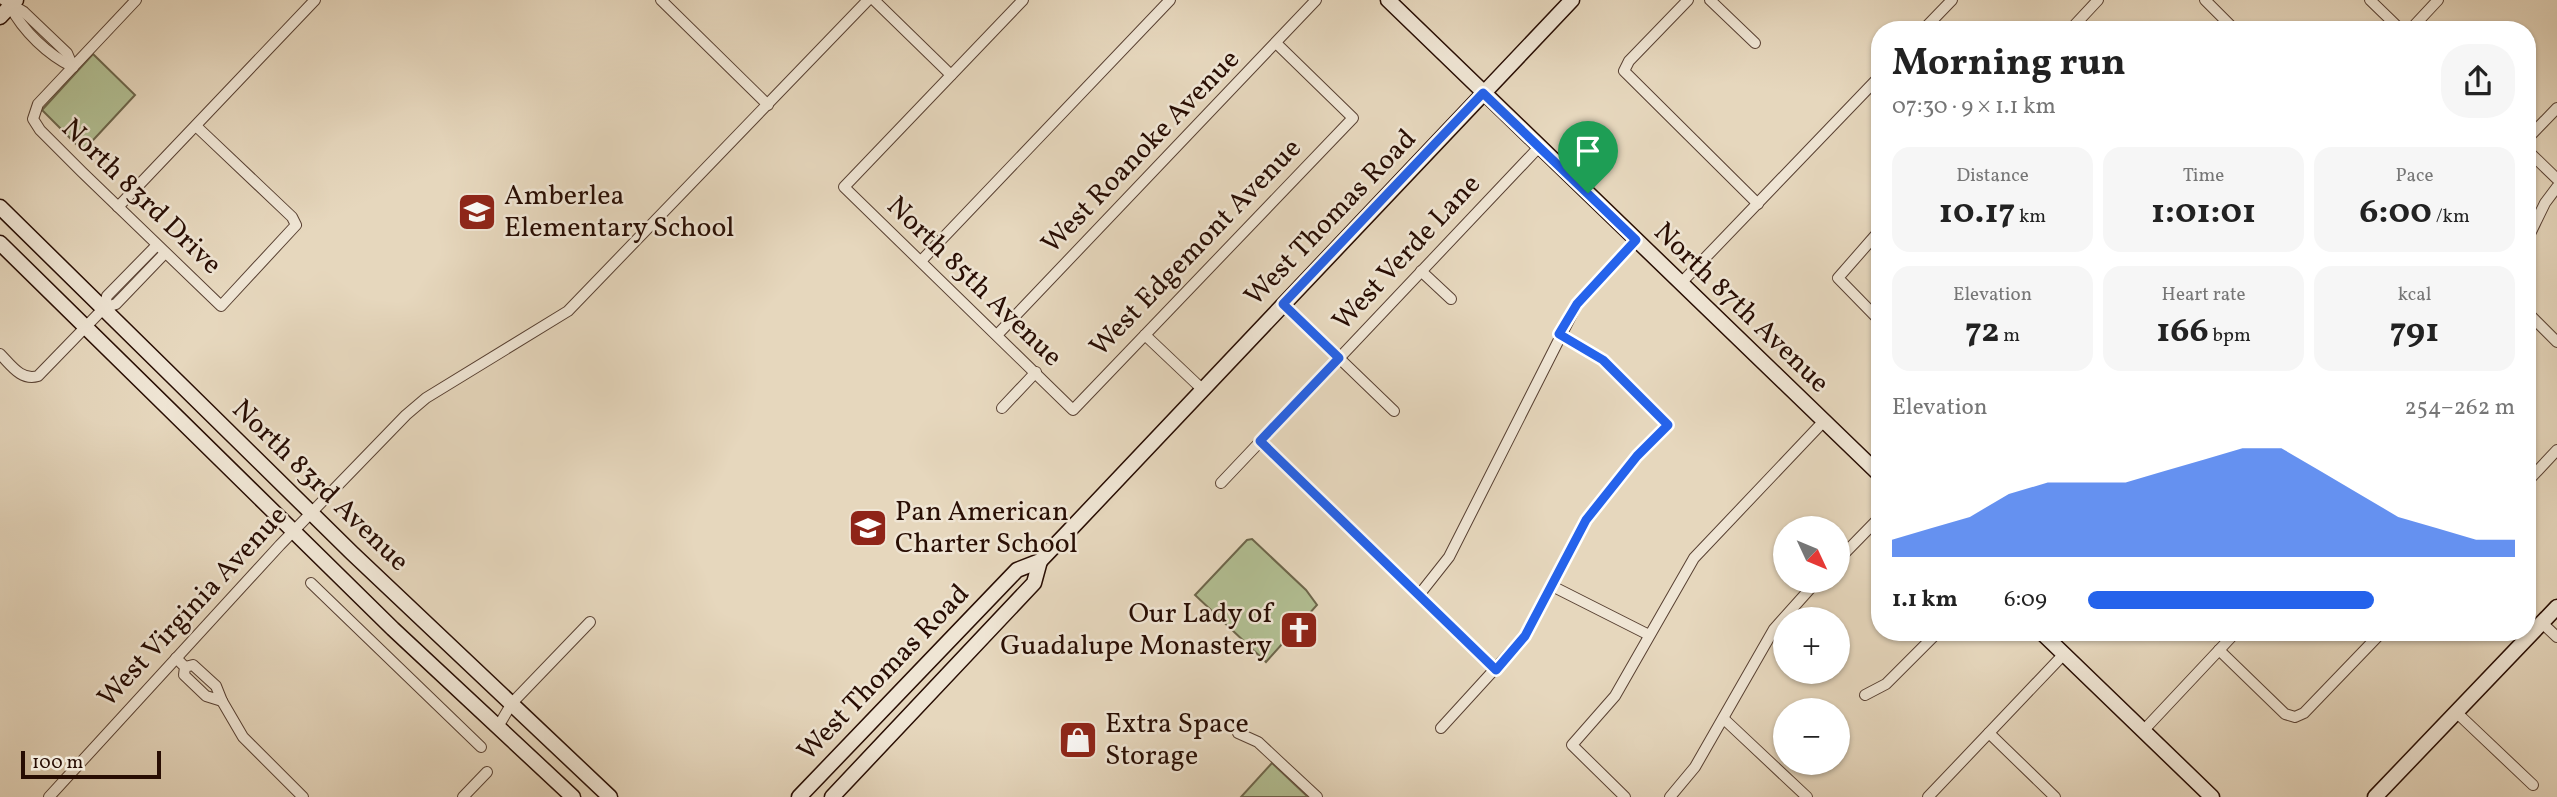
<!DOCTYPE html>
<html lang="en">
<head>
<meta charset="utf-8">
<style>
	:root { --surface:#fff; --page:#f6f6f6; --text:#222; --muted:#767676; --accent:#2563eb }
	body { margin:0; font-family:Vollkorn,serif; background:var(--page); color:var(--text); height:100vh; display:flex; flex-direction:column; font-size:26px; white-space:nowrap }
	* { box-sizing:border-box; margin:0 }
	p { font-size:23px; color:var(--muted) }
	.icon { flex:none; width:38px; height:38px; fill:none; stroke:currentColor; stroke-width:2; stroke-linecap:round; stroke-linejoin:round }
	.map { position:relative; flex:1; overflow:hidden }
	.panel { position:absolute; left:1871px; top:21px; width:665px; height:620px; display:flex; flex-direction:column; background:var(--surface); border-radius:28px; box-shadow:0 2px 5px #0004 }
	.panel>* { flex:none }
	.needle { width:46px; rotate:134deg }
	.fabs { position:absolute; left:1773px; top:516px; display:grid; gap:14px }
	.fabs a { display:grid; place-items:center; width:77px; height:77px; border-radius:50%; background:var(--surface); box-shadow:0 2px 5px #0004; font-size:35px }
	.scale { position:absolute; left:21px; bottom:18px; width:140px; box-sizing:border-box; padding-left:7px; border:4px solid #280d03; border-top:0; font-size:19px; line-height:24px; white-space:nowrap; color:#280d03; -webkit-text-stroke:5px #efe5d4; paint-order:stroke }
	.pin { position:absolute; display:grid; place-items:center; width:60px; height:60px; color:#fff; margin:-72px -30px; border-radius:50% 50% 50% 0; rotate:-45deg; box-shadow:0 0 7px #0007 }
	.pin .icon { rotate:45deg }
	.round { display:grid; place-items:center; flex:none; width:74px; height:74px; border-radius:28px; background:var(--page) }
	.head { display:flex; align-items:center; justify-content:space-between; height:119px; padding:0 21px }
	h1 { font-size:38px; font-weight:700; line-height:52px }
	.metrics { display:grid; grid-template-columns:repeat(3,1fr); gap:10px; height:119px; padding:7px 21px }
	.metrics div { display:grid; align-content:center; border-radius:18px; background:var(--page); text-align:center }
	.metrics b { font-size:35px; font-weight:700 }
	.metrics small { font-size:19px; font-weight:400 }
	.metrics p { font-size:19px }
	.chart { height:196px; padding:14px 21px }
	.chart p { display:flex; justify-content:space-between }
	.chart svg { width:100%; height:126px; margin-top:7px; fill:var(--accent); opacity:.7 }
	ul { padding:0 21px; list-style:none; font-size:23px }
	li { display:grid; grid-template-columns:112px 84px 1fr; align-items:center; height:52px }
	li i { height:18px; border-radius:9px; background:var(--accent) }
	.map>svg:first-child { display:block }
</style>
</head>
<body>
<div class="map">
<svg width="2557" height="797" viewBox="0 0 2557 797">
	<rect width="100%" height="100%" fill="#e6d7bd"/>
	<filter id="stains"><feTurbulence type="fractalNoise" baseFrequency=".00286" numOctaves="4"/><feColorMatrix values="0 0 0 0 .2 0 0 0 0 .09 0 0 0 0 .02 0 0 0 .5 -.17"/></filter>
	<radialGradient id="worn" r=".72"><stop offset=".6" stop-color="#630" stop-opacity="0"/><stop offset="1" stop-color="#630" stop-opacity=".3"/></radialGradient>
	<!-- green -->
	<g fill="#b2bf93" stroke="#6d664b" stroke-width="2">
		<path d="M93 54 135 95 83 151 42 110Z"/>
		<path d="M1252 539 1306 590 1317 605 1266 662 1195 595 1247 540Z"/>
		<path d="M1272 763 1308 797H1241Z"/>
	</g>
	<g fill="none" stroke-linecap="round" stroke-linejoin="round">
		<!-- street casing -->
		<g stroke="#584032" stroke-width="12">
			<g id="street">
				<path d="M4 0 24 12 67 53 73 67"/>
				<path d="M136 0 38 104 33 119 40 130 82 172 221 306 296 225 292 217 196 126"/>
				<path d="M661 0 768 105"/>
				<path d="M874 0 951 75"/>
				<path d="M1023 0 844 187 1073 410 1353 118 1276 43"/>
				<path d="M1688 0 1629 61 1624 71 1758 204"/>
				<path d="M1710 0 1755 43"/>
				<path d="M2205 0 2235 30"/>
				<path d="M2370 0 2401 30"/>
				<path d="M10 6C23 31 48 55 73 67"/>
				<path d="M1923 30 1952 0"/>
				<path d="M2070 30 2098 0"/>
				<path d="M2410 30 2438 0"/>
				<path d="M2527 139 2557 108"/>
				<path d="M2527 150 2557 179"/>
				<path d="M118 207 315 0"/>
				<path d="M1880 230 1838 278 1880 321"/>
				<path d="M2527 240 2545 203 2557 187"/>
				<path d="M921 261 1170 0"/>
				<path d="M1421 271 1451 299"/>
				<path d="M1681 283 1880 76"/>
				<path d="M1283 304 1394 411"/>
				<path d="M104 308 107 296 157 245"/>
				<path d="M2527 312 2557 342"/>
				<path d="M997 335 1316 0"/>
				<path d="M1145 335 1202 389"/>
				<path d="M0 354C11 365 21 381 38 376L104 308 116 304 165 253"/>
				<path d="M1002 408 1036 372"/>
				<path d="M1260 441 1496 670"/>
				<path d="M2527 482 2557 450"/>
				<path d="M1221 483 1540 146"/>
				<path d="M1838 560 1880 517"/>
				<path d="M311 583 481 747"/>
				<path d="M1552 586 1649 635"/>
				<path d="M1419 595 1449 557 1577 304 1636 240"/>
				<path d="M2542 623 2557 637"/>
				<path d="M2219 650 2285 714 2295 717 2304 713 2382 632"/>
				<path d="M176 658 185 667 193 665 216 686 222 701 206 696 184 675 185 667"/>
				<path d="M1865 695 1886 684 1938 632"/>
				<path d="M222 701 243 737 303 797"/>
				<path d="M2456 712 2533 785"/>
				<path d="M1725 720 1807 797"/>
				<path d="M499 725 512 703 590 622"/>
				<path d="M1441 728 1525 636 1586 520 1637 456 1668 425 1603 360 1559 334"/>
				<path d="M2143 731 2236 632"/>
				<path d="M1238 733 1258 742 1317 797"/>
				<path d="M1989 733 2055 797"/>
				<path d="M49 797 280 545 406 415 426 398 568 311 868 0"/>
				<path d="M463 797 487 772"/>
				<path d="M1625 797 1572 745 1615 696 1694 558 1824 421"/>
				<path d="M1670 797 1695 767 1774 629 1817 581"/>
				<path d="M1928 797 2064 654"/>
			</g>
		</g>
		<!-- secondary casing -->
		<g stroke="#280d03" stroke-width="17">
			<g id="secondary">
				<path d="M1388 0 1880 475"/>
				<path d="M0 17 16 0"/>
				<path d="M0 207 352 553 610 797"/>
				<path d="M0 243 393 629 573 797"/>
				<path d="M2041 632 2212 797"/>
				<path d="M799 797 1017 570 1040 561 1066 534 1572 0"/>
				<path d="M832 797 1034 583 1040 561"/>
				<path d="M2375 797 2557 607"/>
			</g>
		</g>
		<!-- street -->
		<use href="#street" stroke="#efe5d4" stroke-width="10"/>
		<!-- secondary -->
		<use href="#secondary" stroke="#efe5d4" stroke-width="14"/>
	</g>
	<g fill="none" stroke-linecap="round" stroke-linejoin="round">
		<!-- route casing -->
		<g stroke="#fff" stroke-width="14">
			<path id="route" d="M1483 93 1636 240 1577 304 1559 334 1603 360 1668 425 1637 456 1586 520 1525 636 1496 670 1260 441 1339 358 1283 304Z"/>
		</g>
		<!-- route -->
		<use href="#route" stroke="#2563eb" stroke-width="9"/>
	</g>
	<!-- icons -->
	<defs>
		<g id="school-square" transform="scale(2.0125)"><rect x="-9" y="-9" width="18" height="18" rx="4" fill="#8f2418" stroke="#efe5d4"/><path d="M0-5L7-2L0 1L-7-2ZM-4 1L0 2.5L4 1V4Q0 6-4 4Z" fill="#fff"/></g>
		<g id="church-square" transform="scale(2.0125)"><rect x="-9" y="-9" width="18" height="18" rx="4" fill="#8f2418" stroke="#efe5d4"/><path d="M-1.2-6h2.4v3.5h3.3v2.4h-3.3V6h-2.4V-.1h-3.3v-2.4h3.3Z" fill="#fff"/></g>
		<g id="shop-square" transform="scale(2.0125)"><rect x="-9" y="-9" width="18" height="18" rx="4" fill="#8f2418" stroke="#efe5d4"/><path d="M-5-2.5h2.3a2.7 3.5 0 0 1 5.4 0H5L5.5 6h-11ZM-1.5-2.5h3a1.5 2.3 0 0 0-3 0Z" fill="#fff"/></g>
	</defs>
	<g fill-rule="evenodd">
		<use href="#school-square" x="477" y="212"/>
		<use href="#school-square" x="868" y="528"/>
		<use href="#church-square" x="1299" y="630"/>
		<use href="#shop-square" x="1078" y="740"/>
	</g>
	<g text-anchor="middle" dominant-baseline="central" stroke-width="5" stroke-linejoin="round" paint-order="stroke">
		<!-- street labels -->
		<g font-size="28" fill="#280d03" stroke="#efe5d4">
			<text transform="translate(1141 152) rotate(-46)">West Roanoke Avenue</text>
			<text transform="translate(141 197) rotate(44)">North 83rd Drive</text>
			<text transform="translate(1331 218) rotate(-46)">West Thomas Road</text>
			<text transform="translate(1196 248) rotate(-46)">West Edgemont Avenue</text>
			<text transform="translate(1407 253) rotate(-47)">West Verde Lane</text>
			<text transform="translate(974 282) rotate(44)">North 85th Avenue</text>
			<text transform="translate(1741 308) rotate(44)">North 87th Avenue</text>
			<text transform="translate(320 486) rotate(44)">North 83rd Avenue</text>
			<text transform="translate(193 607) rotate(-47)">West Virginia Avenue</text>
			<text transform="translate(884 673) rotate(-46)">West Thomas Road</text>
		</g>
		<!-- poi labels -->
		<g font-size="28" fill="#280d03" stroke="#efe5d4" text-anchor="start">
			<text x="504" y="196">Amberlea<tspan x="504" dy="32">Elementary School</tspan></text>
			<text x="895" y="512">Pan American<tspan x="895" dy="32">Charter School</tspan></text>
			<text x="1272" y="614" text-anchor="end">Our Lady of<tspan x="1272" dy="32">Guadalupe Monastery</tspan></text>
			<text x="1105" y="724">Extra Space<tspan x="1105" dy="32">Storage</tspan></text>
		</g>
	</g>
	<rect width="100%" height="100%" filter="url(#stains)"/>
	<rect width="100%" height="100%" fill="url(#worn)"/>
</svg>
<div class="fabs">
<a><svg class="needle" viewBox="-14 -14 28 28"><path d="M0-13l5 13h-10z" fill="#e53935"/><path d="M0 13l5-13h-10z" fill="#767676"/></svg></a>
<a>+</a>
<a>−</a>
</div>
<div class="scale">100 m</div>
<div class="pin" style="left:1588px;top:193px;background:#1e9e55"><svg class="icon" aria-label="arrive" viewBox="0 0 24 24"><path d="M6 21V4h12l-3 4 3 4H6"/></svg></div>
<section class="panel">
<div class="head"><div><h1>Morning run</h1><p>07:30 · 9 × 1.1 km</p></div><a class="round"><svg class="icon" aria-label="share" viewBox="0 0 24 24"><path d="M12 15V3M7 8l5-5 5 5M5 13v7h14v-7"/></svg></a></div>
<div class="metrics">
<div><p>Distance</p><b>10.17<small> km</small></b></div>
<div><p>Time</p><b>1:01:01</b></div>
<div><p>Pace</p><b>6:00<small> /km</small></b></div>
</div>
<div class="metrics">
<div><p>Elevation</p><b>72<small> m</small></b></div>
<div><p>Heart rate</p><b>166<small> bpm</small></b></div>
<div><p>kcal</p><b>791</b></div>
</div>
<div class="chart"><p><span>Elevation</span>254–262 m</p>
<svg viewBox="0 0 160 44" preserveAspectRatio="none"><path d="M0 44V38L10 34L20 30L30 22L40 18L50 18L60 18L70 14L80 10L90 6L100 6L110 14L120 22L130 30L140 34L150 38L160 38V44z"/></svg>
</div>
<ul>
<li><b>1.1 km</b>6:09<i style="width:67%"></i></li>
</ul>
</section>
</div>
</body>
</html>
